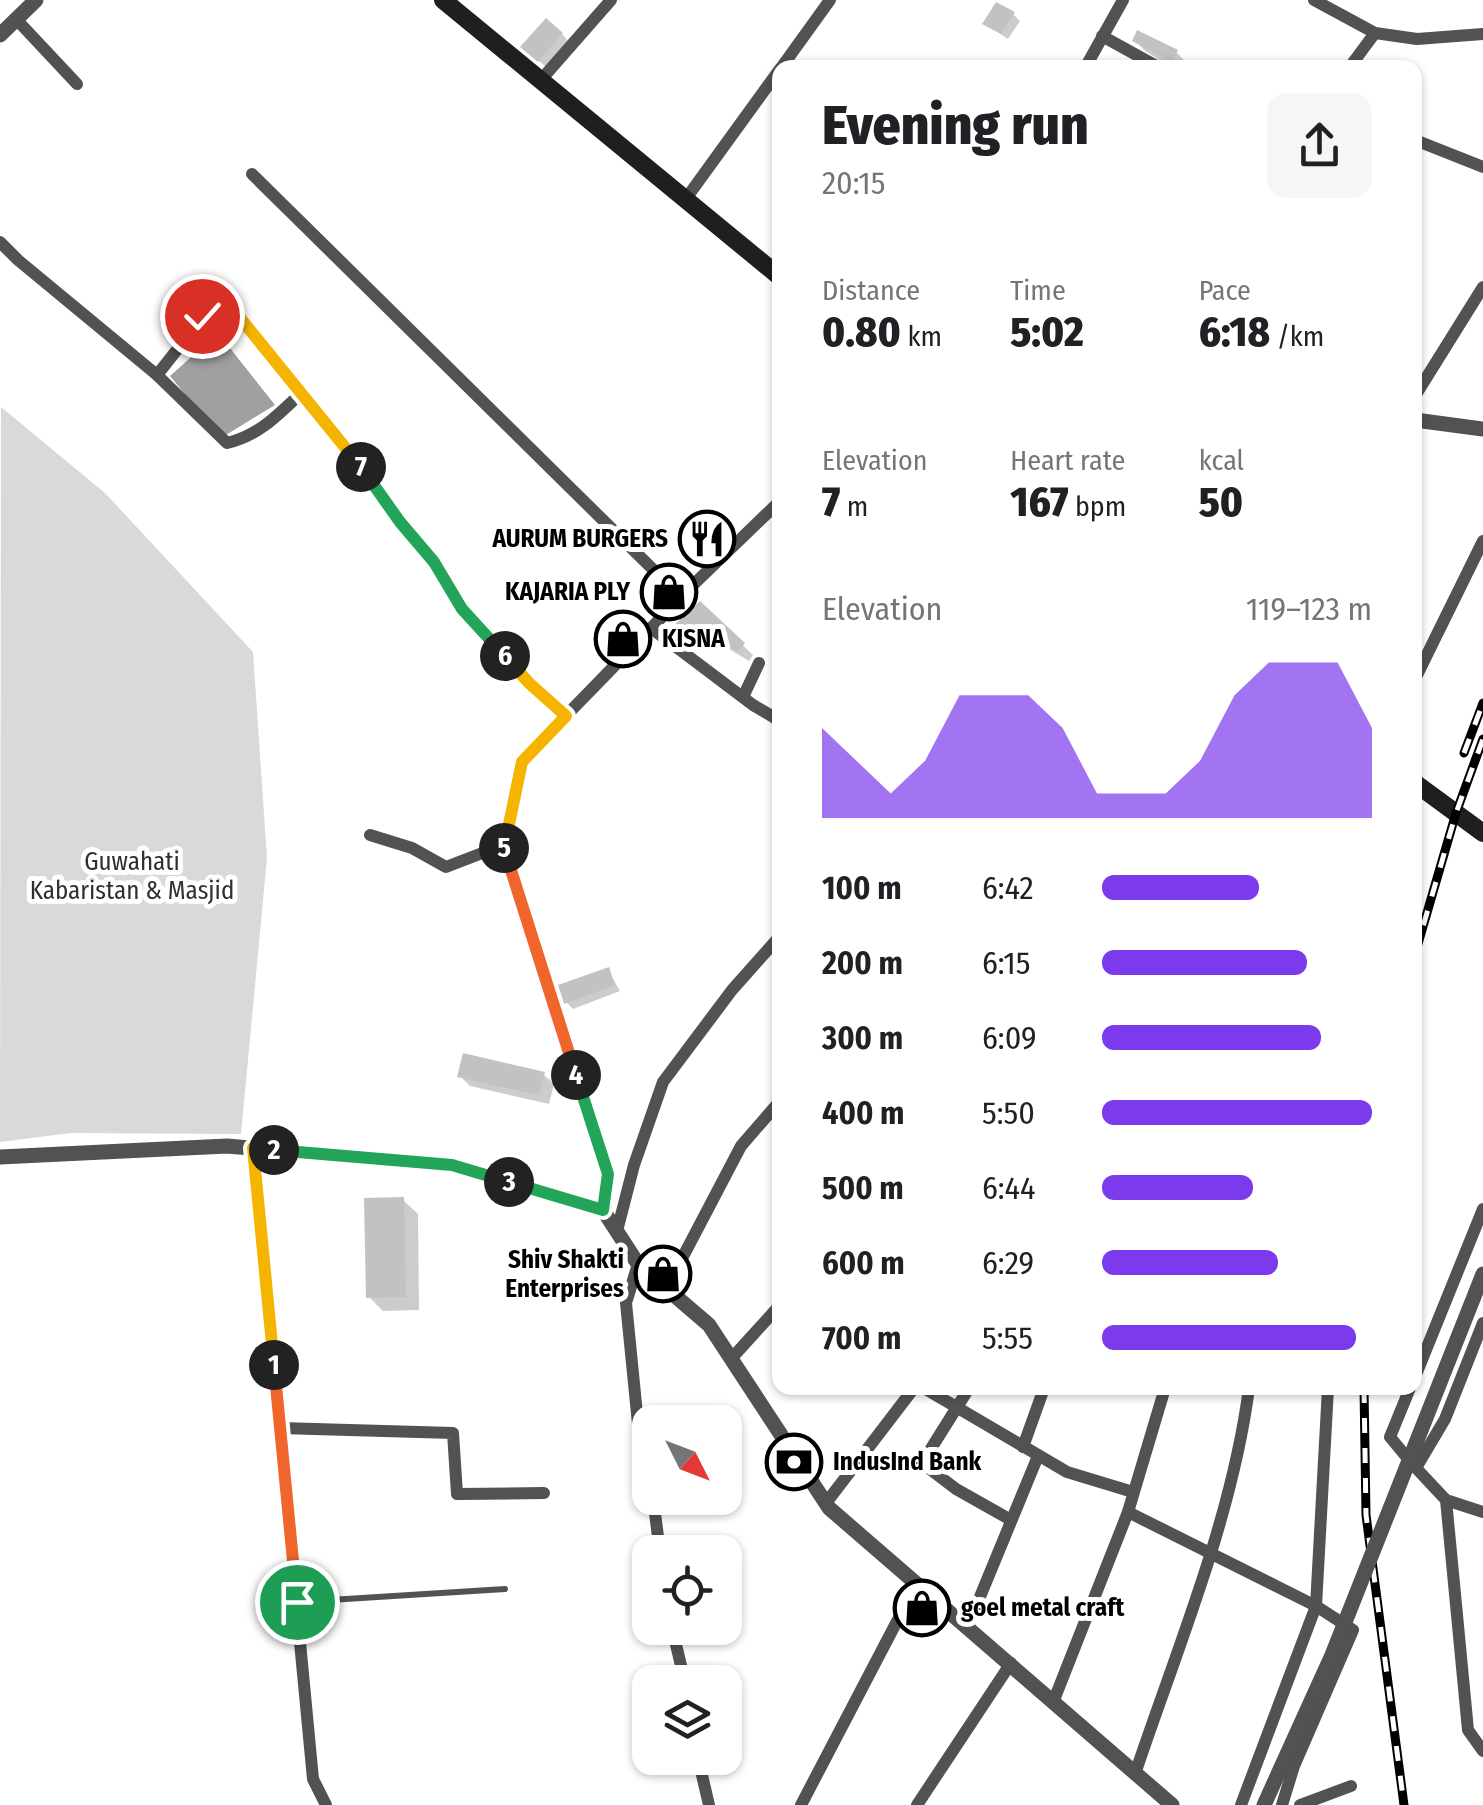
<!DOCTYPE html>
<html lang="en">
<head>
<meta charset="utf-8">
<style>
	:root { --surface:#fff; --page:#f6f6f6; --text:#202124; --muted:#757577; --accent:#7c3aed }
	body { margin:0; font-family:"Fira Sans Condensed",sans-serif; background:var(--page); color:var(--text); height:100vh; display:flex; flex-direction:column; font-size:38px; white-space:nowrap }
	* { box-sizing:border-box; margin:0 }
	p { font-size:32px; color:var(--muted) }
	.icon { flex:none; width:55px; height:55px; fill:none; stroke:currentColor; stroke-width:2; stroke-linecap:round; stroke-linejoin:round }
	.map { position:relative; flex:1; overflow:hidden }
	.panel { position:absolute; left:772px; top:60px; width:650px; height:1335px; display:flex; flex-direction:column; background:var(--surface); border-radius:20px; box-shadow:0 2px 8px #0004 }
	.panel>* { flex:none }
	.needle { width:65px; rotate:132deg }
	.buttons { position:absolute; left:632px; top:1405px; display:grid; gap:20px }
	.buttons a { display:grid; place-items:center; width:110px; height:110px; border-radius:20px; background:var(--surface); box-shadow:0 2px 8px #0004; font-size:50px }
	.pin { position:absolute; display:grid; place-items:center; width:85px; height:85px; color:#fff; margin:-42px; border:5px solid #fff; border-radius:50%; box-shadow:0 2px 10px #0007 }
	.km { position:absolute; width:50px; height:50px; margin:-25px; border-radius:50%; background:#222; color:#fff; font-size:28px; line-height:50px; text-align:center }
	.round { display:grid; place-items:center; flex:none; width:105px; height:105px; border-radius:20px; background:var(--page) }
	.summary { display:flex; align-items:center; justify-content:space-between; height:170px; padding:0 50px }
	h1 { font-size:55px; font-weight:800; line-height:75px }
	.metrics { display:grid; grid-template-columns:repeat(3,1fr); gap:15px; height:170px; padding:10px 50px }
	.metrics div { display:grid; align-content:center }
	.metrics b { font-size:42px; font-weight:800 }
	.metrics small { font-size:28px; font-weight:400 }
	.metrics p { font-size:28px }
	.chart { height:280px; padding:20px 50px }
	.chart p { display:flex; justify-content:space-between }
	.chart svg { width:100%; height:180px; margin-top:10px; fill:var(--accent); opacity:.7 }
	ul { padding:0 50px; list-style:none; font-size:32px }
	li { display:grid; grid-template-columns:160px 120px 1fr; align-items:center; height:75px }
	li i { height:25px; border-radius:12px; background:var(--accent) }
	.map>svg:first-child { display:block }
</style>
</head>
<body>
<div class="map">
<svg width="1483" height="1805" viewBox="0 0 1483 1805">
	<rect width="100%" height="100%" fill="#fff"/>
	<!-- green -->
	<path fill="#d9d9d9" d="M1 407 105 493 253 652 267 858 241 1134 71 1133 0 1142Z"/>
	<!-- water -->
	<path fill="#a0a0a0" d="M218 333 275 405 221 438 170 376Z"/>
	<!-- shadow -->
	<g fill="#0003">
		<path d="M1013 14 1020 21 1008 39 985 24Z"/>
		<path d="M562 34 568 41 546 67 530 53Z"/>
		<path d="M1138 34 1177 53 1187 63 1185 68H1173L1145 51 1135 40Z"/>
		<path d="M700 604 753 655 749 661 716 641 706 651 676 628Z"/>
		<path d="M608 970 620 991 573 1009 566 1002Z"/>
		<path d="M543 1074 554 1084 549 1104 470 1086 460 1076Z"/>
		<path d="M403 1200 418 1214 419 1310 383 1311 369 1297Z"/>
	</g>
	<!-- building -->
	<g fill="#c2c2c2">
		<path d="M996 2 1015 12 1001 34 982 24Z"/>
		<path d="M546 18 563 33 538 62 520 47Z"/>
		<path d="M1137 30 1178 50 1170 68 1165 59 1132 41Z"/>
		<path d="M700 601 745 643 738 652 705 632 694 642 672 627Z"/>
		<path d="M609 967 615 985 564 1004 558 985Z"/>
		<path d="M463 1053 545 1072 539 1095 457 1077Z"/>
		<path d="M404 1197 406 1297 366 1298 364 1198Z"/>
	</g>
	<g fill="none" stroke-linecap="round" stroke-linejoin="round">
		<!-- service -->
		<path stroke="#525252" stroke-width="6" d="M298 1602 505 1589"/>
		<!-- minor -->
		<g stroke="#525252" stroke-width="12">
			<path d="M1314 0 1375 33"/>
			<path d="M16 19 77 84"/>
			<path d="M1102 36 1160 68"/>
			<path d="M781 68 830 0"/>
			<path d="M1085 68 1123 0"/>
			<path d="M1349 68 1375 33 1417 39 1483 34"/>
			<path d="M540 81 611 0"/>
			<path d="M1415 140 1483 167"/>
			<path d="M252 174 681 597"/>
			<path d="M685 200 780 69"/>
			<path d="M0 242 18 260 157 375"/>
			<path d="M300 394C278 415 258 436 227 443L157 375 211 307 220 303 233 308 434 562 462 609 529 683 566 716"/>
			<path d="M1415 396 1483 287"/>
			<path d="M651 628 753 705 780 721"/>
			<path d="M1417 675 1483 541"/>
			<path d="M743 697 759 663"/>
			<path d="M370 835 412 848 446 867 503 845"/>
			<path d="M253 1148 313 1779 326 1805"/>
			<path d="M603 1210 608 1174 503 845 522 761 694 584 780 501"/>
			<path d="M617 1231 634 1165 663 1082 732 990 780 936"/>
			<path d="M638 1264 626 1303 638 1424 650 1482"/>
			<path d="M666 1289 741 1146 780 1101"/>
			<path d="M1483 1323 1445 1419 1416 1468 1446 1500 1468 1730 1483 1751"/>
			<path d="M731 1359 780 1305"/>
			<path d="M1415 1377 1483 1209"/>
			<path d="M969 1388 922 1463 956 1489 1011 1520"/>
			<path d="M1410 1388 1390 1437 1414 1466"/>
			<path d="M280 1428 453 1433 457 1494 544 1493"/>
			<path d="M1023 1447 1043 1391 1037 1388"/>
			<path d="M653 1498 660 1552"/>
			<path d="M1446 1500 1483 1512"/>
			<path d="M826 1503 914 1388H924L1067 1472 1133 1492"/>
			<path d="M1128 1512 1316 1606 1328 1388"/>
			<path d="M968 1626 1038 1456"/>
			<path d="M672 1628 685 1682"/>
			<path d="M1054 1700 1128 1512 1165 1388"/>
			<path d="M698 1758 709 1805"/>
			<path d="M1136 1771C1178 1646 1232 1518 1249 1388"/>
			<path d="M801 1805 917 1583"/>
			<path d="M917 1805 1011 1663"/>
			<path d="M1241 1805 1316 1606 1353 1630 1294 1766 1282 1805"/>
			<path d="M1300 1805 1351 1786"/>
		</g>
		<!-- tertiary -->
		<g stroke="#525252" stroke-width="15">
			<path d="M0 35 36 0"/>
			<path d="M1415 420 1483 429"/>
			<path d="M0 1157 227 1146 452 1165 603 1210 638 1264 709 1325 829 1508 1172 1805"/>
		</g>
		<!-- secondary -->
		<g stroke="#1f1f1f" stroke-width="18">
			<path d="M443 0 780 277"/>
			<path d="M1415 783 1483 833"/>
		</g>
		<!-- rail casing -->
		<g stroke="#000" stroke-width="9">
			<g id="rail">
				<path d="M1464 753 1483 703"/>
				<path d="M1415 954 1456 813 1483 739"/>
				<path d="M1364 1388 1366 1515 1404 1805"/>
			</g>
		</g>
		<!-- rail -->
		<use href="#rail" stroke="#fff" stroke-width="5" stroke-dasharray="15" stroke-linecap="butt"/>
		<!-- tertiary-bridge -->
		<path stroke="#525252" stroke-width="15" d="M1264 1805 1332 1655 1483 1274"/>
	</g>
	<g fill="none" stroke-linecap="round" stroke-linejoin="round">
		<!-- split-1 casing -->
		<g stroke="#fff" stroke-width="20">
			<path id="split-1" d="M274 1365 297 1602"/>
		</g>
		<!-- split-2 casing -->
		<g stroke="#fff" stroke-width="20">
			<path id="split-2" d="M274 1150 253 1148 274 1365"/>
		</g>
		<!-- split-3 casing -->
		<g stroke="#fff" stroke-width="20">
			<path id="split-3" d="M274 1150 452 1165 509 1182"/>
		</g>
		<!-- split-4 casing -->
		<g stroke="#fff" stroke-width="20">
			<path id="split-4" d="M509 1182 603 1210 608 1174 576 1075"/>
		</g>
		<!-- split-5 casing -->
		<g stroke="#fff" stroke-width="20">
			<path id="split-5" d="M504 848 576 1075"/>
		</g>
		<!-- split-6 casing -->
		<g stroke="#fff" stroke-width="20">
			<path id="split-6" d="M504 848 522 762 566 716 529 683 505 656"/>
		</g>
		<!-- split-7 casing -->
		<g stroke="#fff" stroke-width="20">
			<path id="split-7" d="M361 467 400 522 434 562 462 609 505 656"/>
		</g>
		<!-- split-8 casing -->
		<g stroke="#fff" stroke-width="20">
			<path id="split-8" d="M202 316 220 303 232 308 361 467"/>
		</g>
		<!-- split-1 -->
		<use href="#split-1" stroke="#f0652b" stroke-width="12"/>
		<!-- split-2 -->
		<use href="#split-2" stroke="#f5b400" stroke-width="12"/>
		<!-- split-3 -->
		<use href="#split-3" stroke="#22a559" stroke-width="12"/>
		<!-- split-4 -->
		<use href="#split-4" stroke="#22a559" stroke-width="12"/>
		<!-- split-5 -->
		<use href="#split-5" stroke="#f0652b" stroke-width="12"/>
		<!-- split-6 -->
		<use href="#split-6" stroke="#f5b400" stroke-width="12"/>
		<!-- split-7 -->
		<use href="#split-7" stroke="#22a559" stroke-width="12"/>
		<!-- split-8 -->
		<use href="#split-8" stroke="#f5b400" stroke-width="12"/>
	</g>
	<!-- icons -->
	<defs>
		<g id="restaurant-ring" transform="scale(2.875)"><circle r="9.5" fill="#fff" stroke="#000" stroke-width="1.5"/><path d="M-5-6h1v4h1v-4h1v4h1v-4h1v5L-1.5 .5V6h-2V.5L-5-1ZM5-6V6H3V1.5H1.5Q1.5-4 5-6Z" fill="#000"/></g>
		<g id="shop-ring" transform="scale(2.875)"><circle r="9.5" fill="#fff" stroke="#000" stroke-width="1.5"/><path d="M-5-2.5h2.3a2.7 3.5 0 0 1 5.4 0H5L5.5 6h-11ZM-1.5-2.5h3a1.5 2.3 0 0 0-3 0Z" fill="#000"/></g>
		<g id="bank-ring" transform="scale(2.875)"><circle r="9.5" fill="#fff" stroke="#000" stroke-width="1.5"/><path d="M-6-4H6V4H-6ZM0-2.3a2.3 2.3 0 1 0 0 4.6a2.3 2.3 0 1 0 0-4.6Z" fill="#000"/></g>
	</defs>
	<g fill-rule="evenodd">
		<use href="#restaurant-ring" x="707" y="539"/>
		<use href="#shop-ring" x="669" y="592"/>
		<use href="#shop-ring" x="623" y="639"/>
		<use href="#shop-ring" x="663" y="1274"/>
		<use href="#bank-ring" x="794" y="1462"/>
		<use href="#shop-ring" x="922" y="1608"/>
	</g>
	<g text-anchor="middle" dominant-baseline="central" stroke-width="10" stroke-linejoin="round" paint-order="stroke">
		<!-- poi labels -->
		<g font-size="25" font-weight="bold" fill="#000" stroke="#fff" text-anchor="end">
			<text x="668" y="539">AURUM BURGERS</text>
			<text x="630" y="592">KAJARIA PLY</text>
			<text x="662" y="639" text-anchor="start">KISNA</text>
			<text x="624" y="1260">Shiv Shakti<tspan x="624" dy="29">Enterprises</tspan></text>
			<text x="833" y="1462" text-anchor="start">IndusInd Bank</text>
			<text x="961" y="1608" text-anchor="start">goel metal craft</text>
		</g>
		<!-- park labels -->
		<g font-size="25" fill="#303030" stroke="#fff">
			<text x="132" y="862">Guwahati<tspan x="132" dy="29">Kabaristan &amp; Masjid</tspan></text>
		</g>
	</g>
</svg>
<div class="buttons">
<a><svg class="needle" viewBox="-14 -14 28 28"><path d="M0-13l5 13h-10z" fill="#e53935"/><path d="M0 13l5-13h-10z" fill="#757577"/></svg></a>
<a><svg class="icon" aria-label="locate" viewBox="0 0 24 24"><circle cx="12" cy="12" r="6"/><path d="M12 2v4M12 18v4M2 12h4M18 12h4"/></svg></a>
<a><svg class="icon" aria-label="layers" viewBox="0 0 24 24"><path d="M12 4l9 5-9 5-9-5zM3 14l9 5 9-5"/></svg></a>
</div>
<div class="pin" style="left:297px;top:1602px;background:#1e9e55"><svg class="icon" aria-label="arrive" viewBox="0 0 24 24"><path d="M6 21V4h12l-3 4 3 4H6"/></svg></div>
<div class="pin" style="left:202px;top:316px;background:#d93025"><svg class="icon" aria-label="check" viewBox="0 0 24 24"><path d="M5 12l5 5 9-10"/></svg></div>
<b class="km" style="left:274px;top:1365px">1</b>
<b class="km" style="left:274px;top:1150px">2</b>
<b class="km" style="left:509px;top:1182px">3</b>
<b class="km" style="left:576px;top:1075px">4</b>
<b class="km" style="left:504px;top:848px">5</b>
<b class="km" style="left:505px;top:656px">6</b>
<b class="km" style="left:361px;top:467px">7</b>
<section class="panel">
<div class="summary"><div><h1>Evening run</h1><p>20:15</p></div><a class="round"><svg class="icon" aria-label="share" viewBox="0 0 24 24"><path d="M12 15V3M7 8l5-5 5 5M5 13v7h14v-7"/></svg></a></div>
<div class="metrics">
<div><p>Distance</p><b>0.80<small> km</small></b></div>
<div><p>Time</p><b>5:02</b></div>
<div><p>Pace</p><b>6:18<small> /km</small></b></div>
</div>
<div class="metrics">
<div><p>Elevation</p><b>7<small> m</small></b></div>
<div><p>Heart rate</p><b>167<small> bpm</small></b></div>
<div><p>kcal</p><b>50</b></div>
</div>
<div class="chart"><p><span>Elevation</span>119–123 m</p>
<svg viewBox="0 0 160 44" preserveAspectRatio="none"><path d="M0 44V22L10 30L20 38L30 30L40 14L50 14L60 14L70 22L80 38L90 38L100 38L110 30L120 14L130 6L140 6L150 6L160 22V44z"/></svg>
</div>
<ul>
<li><b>100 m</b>6:42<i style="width:58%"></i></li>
<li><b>200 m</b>6:15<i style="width:76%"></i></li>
<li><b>300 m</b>6:09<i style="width:81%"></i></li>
<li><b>400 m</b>5:50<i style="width:100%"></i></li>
<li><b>500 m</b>6:44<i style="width:56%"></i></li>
<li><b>600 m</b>6:29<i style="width:65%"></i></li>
<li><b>700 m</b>5:55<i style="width:94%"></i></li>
</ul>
</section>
</div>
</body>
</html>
